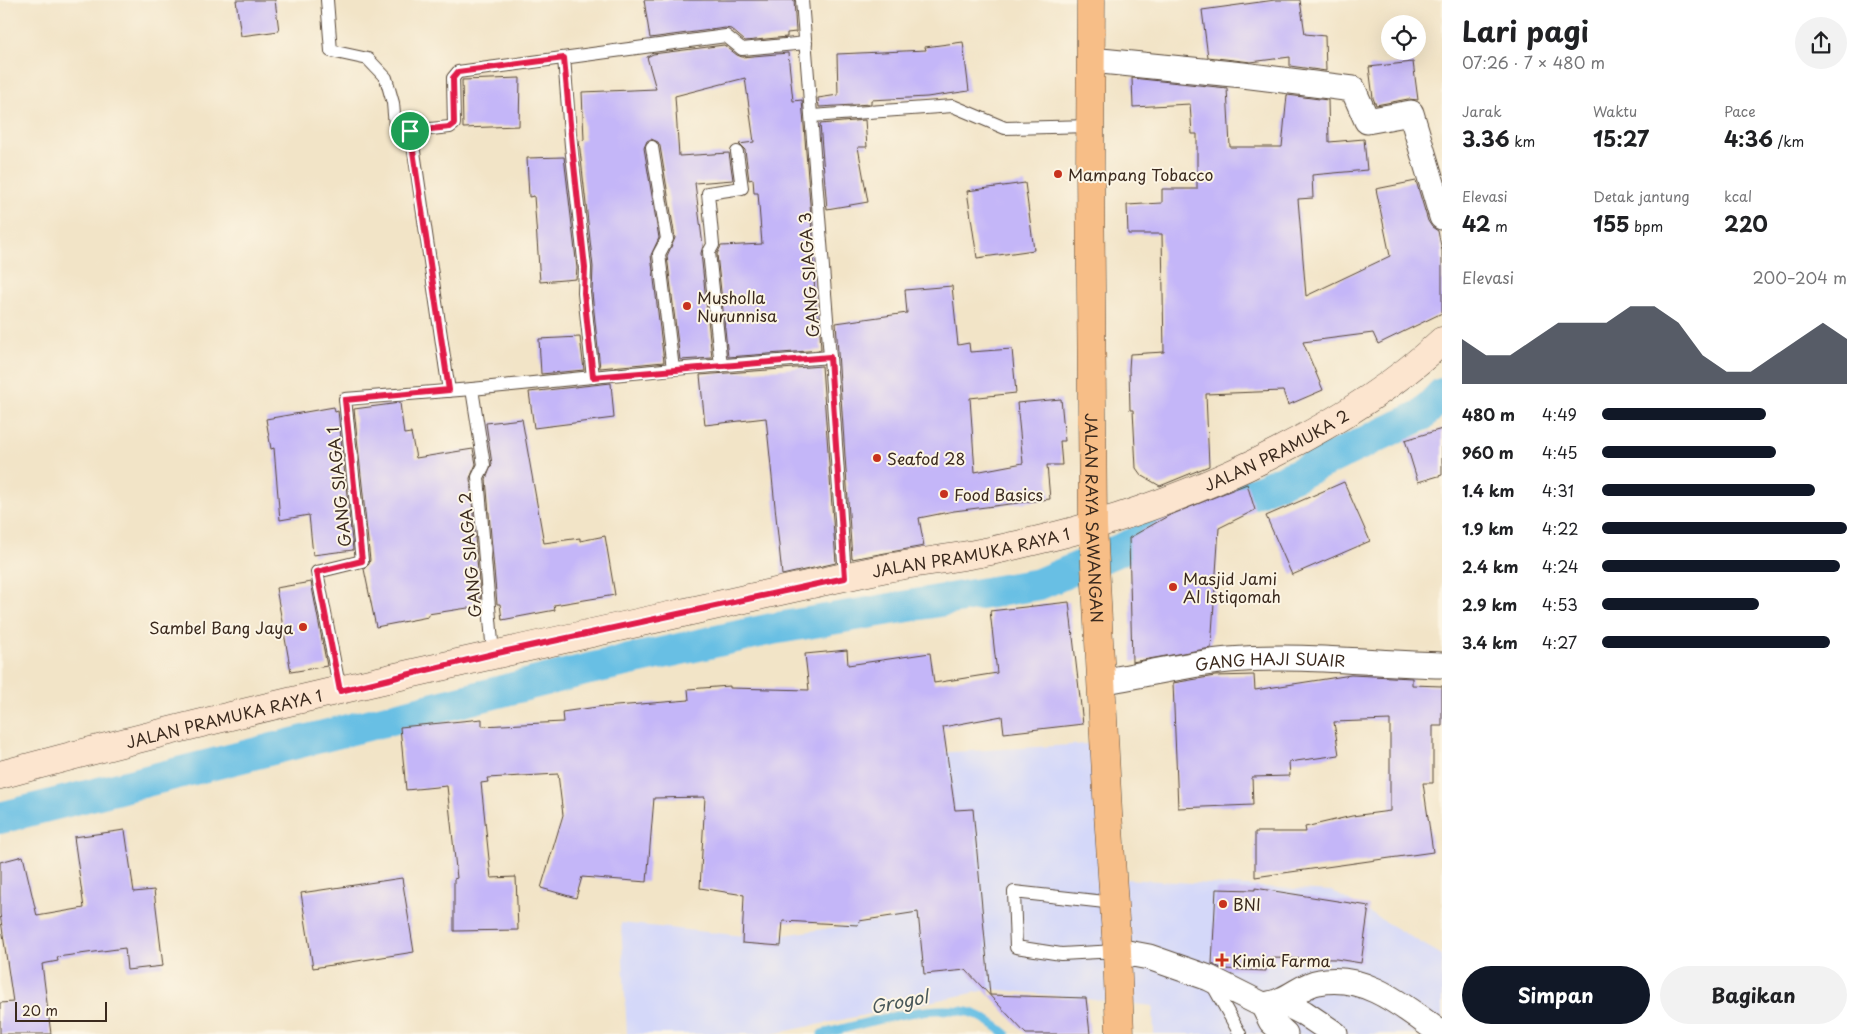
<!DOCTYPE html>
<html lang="id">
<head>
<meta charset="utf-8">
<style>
	:root { --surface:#fff; --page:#f2f2f2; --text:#202124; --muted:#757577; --accent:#111827 }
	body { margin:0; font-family:"Playpen Sans",sans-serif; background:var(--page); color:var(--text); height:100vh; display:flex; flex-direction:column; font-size:19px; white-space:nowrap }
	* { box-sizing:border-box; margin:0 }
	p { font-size:16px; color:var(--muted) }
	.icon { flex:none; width:28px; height:28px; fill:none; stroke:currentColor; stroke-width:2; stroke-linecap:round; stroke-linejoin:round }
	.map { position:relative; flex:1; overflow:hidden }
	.details { display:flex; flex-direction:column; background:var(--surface); width:425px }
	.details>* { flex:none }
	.tools { position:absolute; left:1381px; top:15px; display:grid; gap:10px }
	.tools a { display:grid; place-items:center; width:45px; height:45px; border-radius:50%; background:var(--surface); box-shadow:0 5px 20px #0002; font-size:25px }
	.scale { position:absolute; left:15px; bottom:12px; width:92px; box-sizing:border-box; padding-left:5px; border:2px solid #3b2a1e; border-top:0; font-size:14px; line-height:18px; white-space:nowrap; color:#3b2a1e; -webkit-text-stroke:4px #fcf5e5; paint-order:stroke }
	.pin { position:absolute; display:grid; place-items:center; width:42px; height:42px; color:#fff; margin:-21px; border:2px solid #fff; border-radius:50%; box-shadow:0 1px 5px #0007 }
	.round { display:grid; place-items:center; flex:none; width:52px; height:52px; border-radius:26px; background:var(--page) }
	.overview { display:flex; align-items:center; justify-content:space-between; height:85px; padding:0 20px }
	h1 { font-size:28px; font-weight:700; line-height:38px }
	.metrics { display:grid; grid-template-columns:repeat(3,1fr); gap:8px; height:85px; padding:5px 20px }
	.metrics div { display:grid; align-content:center }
	.metrics b { font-size:21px; font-weight:700 }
	.metrics small { font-size:14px; font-weight:400 }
	.metrics p { font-size:14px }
	.chart { height:140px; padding:10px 20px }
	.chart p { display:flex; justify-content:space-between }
	.chart svg { width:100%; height:90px; margin-top:5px; fill:var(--accent); opacity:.7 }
	.action { display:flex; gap:10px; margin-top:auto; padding:10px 20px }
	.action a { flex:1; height:58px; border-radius:30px; background:var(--accent); color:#fff; font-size:20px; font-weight:700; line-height:58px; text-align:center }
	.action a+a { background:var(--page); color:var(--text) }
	ul { padding:0 20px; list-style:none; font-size:16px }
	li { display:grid; grid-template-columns:80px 60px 1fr; align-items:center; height:38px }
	li i { height:12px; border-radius:6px; background:var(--accent) }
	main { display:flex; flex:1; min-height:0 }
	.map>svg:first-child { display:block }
</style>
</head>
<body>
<main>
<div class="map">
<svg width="1442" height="1034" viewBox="0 0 1442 1034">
	<rect width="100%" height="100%" fill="#fcf5e5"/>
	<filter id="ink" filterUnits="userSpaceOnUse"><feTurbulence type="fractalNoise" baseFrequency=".02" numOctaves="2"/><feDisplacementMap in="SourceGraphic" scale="10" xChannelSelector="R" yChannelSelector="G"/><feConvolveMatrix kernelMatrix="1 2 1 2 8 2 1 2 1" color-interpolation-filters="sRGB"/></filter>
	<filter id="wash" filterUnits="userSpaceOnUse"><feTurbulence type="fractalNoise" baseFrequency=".0096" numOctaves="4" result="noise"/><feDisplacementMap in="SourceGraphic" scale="20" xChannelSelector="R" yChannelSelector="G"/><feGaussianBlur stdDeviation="1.12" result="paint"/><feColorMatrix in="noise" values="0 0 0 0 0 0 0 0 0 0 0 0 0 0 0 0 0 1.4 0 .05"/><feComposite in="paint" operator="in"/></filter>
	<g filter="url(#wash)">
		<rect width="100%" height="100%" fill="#f2e4c7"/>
		<!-- built -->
		<path fill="#d4d8f9" d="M1107 743 1123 879 1332 891 1442 955V1034H1154L1153 1006 992 989 772 1034H627L621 923 763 938 893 919 888 796 934 753Z"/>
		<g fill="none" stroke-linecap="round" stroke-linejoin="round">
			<!-- stream -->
			<path stroke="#67bfe4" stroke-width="9" d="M822 1034C865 1024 919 1005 962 1011 977 1012 995 1025 1006 1034"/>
			<!-- canal -->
			<path stroke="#67bfe4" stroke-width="32" d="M0 818 589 669 772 629 1039 584 1298 474 1422 415 1442 394"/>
		</g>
		<g id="blocks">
			<!-- building -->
			<g fill="#c4b6f8">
				<path d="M236 0H275L279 31 241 36Z"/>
				<path d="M644 0H794L796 32 787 33V37L745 41 731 29 725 28 650 38Z"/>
				<path d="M1275 0H1300L1305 34 1325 36 1326 71 1290 66V57L1251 62 1208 57 1202 10Z"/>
				<path d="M963 42 969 91 927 97 871 100V104L819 107 818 98 838 95 837 54 926 50 925 47Z"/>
				<path d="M724 45 737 55 742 57 788 53 793 101 802 100 811 217 816 316H819L821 350 728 357 717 254 721 246 762 244 758 193H754L753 179 749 180 745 150 739 144 754 142 745 78 675 96 679 156 729 153 733 180 695 183 703 246 701 253 712 358 680 360 667 256 675 238 660 146 658 142 651 139 647 141 644 148 659 238 651 255 664 362 600 368 592 293 593 267 579 141 584 140 582 92 656 89 647 57 653 54Z"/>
				<path d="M1413 62 1418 100 1408 99 1376 105 1373 98 1369 67Z"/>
				<path d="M520 78 519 126 463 128 462 80Z"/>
				<path d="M1132 78 1227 88 1230 147H1282L1287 95 1328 100 1329 142 1364 139 1367 170 1312 175 1313 198 1298 199 1306 296 1390 256 1376 189 1416 181 1428 221 1432 227 1438 231 1442 251V313L1378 344 1373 333 1303 342 1323 390 1288 405 1283 391 1206 394 1209 466 1160 486 1141 475 1136 468 1133 410H1130L1129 369 1130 354 1164 352 1162 234H1128L1127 205 1162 203V189H1197V134H1192L1190 104 1133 107Z"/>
				<path d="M865 120 867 147H858L868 202 827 209 820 124Z"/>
				<path d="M564 157 577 268 576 279 540 282 534 196 529 197 527 158Z"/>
				<path d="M1025 183 1034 250 977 258 967 191Z"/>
				<path d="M952 286 958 345 969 343 970 352 1012 349 1016 393 970 398 975 472 1023 463 1017 403 1061 399 1065 441H1060L1062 465H1047L1050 499 954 511 919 518 924 546 852 559 836 323 907 313 905 290Z"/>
				<path d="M580 337 584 370 541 374 539 339Z"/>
				<path d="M822 366 836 563 782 575 766 418 705 425 700 375Z"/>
				<path d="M611 383 614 418 534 428 529 392Z"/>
				<path d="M400 403 404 434 411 433 416 458 473 449 476 464 470 478 481 606 428 614V617L376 627 364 569 369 564 370 560 354 409Z"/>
				<path d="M334 407 335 412 338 411 353 550 313 555 309 515 280 520 274 448 271 449 266 419Z"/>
				<path d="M522 419 544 543 580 538V541L605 536 615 595 554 605 555 610 502 620 500 604H497L486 479 492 464 486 423Z"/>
				<path d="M1442 429V475L1418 482 1405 440Z"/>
				<path d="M1344 482 1370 541 1292 575 1266 516Z"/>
				<path d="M1247 484 1255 510 1219 528 1211 648 1132 662 1129 538 1168 516Z"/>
				<path d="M311 582 327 666 291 672 276 588Z"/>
				<path d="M1069 602 1083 724 1004 733 1002 716 943 727 955 810 973 809 990 995 1086 998 1090 1034H1026L966 970 924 974 918 912 859 921 858 925 783 921 781 946 742 943 744 895 700 888 705 797 654 798 647 882 582 877 576 898 541 888 563 815 558 774 487 778 488 782 481 783 491 878 516 877 518 930 454 931V879L457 878 447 786 406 790 400 727 482 719V726L563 722 562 712 604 706V707L689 700 688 689 730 686V688L809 690 805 654 847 650 848 665 930 653 934 683 997 673 990 611Z"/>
				<path d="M1254 675 1255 690 1351 675 1412 678V685L1442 686V726H1433V783H1423L1433 852 1255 877V832H1306L1305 827 1352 816 1390 811V720L1334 722 1339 755 1289 762 1290 776 1252 777 1253 805 1178 808 1173 683 1215 676Z"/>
				<path d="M125 830 134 892 154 890 163 966 127 970 125 948 57 957 58 961 42 964 51 1034H0V1003L13 1002 0 914V862L23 856 37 916 84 908 74 837Z"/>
				<path d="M402 878 414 952 313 968 301 893Z"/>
				<path d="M1255 888 1369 906 1361 963 1336 959 1267 958 1266 971 1223 969 1212 964 1216 889 1255 890Z"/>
			</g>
		</g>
	</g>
	<g filter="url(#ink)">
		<use href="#blocks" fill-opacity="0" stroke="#564637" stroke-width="1"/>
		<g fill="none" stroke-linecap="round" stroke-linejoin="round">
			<!-- lane casing -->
			<g stroke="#564637" stroke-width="14">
				<g id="lane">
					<path d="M327 0 331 51 368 59 386 78 393 103 395 126 402 132 450 127 454 124 453 78 458 72 726 36 742 49 806 43"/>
					<path d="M802 0 830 357 845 577"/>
					<path d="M564 58 571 146 585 268 584 293 593 377"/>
					<path d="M812 116 953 106 1005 128 1091 126"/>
					<path d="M411 131 449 391"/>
					<path d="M652 147 667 239 659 254 673 369"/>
					<path d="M721 366 709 252 713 245 708 193 742 188 737 152"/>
					<path d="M493 654 478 477 484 465 472 389 673 369 830 357"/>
					<path d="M340 691 317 572 362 561 345 399 472 389"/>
					<path d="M1114 903 1014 892 1016 947 1061 954 1117 951"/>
					<path d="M1212 984 1240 1034"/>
				</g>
			</g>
			<!-- street casing -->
			<g stroke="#564637" stroke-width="27">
				<g id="street">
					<path d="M1091 60 1243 75 1353 89 1367 121 1411 113 1442 217"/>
					<path id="s1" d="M1101 682C1143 675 1186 664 1229 660 1300 654 1371 663 1442 665"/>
					<path d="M1117 951 1149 957 1209 978 1263 1005 1271 1021 1285 1034"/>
					<path d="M1280 1001 1304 1013 1335 1034"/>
					<path d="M1263 1005C1269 1004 1276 1003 1281 1000 1294 995 1305 984 1319 982 1367 973 1405 1008 1442 1034"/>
				</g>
			</g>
			<!-- secondary casing -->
			<g stroke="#564637" stroke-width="29">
				<g id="secondary">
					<path id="s2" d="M0 775C228 713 460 662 691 611 753 597 815 583 877 570 915 562 953 559 990 551 1025 543 1060 536 1094 525 1211 490 1352 425 1442 341"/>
				</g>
			</g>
			<!-- highway casing -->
			<g stroke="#564637" stroke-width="29">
				<g id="highway">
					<path id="s3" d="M1091 0 1090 169 1093 526 1108 813 1117 951 1120 1034"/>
				</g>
			</g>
			<!-- lane -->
			<use href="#lane" stroke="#fff" stroke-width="12"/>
			<!-- street -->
			<use href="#street" stroke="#fff" stroke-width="25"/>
			<!-- secondary -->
			<use href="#secondary" stroke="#fce5cf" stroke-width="28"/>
			<!-- highway -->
			<use href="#highway" stroke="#f7be87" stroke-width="28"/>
		</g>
	</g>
	<g fill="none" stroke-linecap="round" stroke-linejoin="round" filter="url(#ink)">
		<!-- route casing -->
		<g stroke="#fff" stroke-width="10">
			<path id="route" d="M564 58 572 146 585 268 584 293 593 377 830 357 845 578 493 654 340 691 317 572 362 561 345 400 449 390 410 131 450 127 454 124 453 78 458 72Z"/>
		</g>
		<!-- route -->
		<use href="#route" stroke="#e11d48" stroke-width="6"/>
	</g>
	<!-- markers -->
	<g fill="#c8321e" stroke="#fcf5e5" stroke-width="2">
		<circle cx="1058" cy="174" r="5"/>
		<circle cx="687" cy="306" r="5"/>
		<circle cx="877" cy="458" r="5"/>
		<circle cx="944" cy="494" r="5"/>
		<circle cx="1173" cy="587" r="5"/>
		<circle cx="303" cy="627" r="5"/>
		<circle cx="1223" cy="904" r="5"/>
		<path d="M1219.5 952.5h5v5h5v5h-5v5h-5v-5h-5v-5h5z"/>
	</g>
	<g text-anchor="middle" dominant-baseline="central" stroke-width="4" stroke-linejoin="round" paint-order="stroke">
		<!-- poi labels -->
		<g font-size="16" fill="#3b2a1e" stroke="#fcf5e5" text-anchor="start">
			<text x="1068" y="174">Mampang Tobacco</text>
			<text x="697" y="297">Musholla<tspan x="697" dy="18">Nurunnisa</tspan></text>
			<text x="887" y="458">Seafod 28</text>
			<text x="954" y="494">Food Basics</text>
			<text x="1183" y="578">Masjid Jami<tspan x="1183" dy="18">Al Istiqomah</tspan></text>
			<text x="293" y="627" text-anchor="end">Sambel Bang Jaya</text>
			<text x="1233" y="904">BNI</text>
			<text x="1232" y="960">Kimia Farma</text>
		</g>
		<!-- street labels -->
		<g font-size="16" fill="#3b2a1e" stroke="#fcf5e5">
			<text transform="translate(808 275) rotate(-94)">GANG SIAGA 3</text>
			<text stroke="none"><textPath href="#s2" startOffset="1320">JALAN PRAMUKA 2</textPath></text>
			<text transform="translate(338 487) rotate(-96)">GANG SIAGA 1</text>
			<text stroke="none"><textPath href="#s3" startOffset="518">JALAN RAYA SAWANGAN</textPath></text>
			<text stroke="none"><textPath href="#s2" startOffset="996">JALAN PRAMUKA RAYA 1</textPath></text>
			<text transform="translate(469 555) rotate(-95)">GANG SIAGA 2</text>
			<text stroke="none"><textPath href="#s1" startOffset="171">GANG HAJI SUAIR</textPath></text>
			<text stroke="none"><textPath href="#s2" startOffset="231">JALAN PRAMUKA RAYA 1</textPath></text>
		</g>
		<!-- water labels -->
		<g font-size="18" font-style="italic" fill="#485759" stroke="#fcf5e5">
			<text transform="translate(899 1001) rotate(-11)">Grogol</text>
		</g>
	</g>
</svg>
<div class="tools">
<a><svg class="icon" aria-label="locate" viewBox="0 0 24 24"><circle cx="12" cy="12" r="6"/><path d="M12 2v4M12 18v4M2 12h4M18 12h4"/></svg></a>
</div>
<div class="scale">20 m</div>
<div class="pin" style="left:410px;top:131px;background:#1e9e55"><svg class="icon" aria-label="arrive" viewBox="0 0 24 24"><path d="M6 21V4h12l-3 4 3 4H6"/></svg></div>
</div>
<section class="details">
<div class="overview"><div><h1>Lari pagi</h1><p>07:26 · 7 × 480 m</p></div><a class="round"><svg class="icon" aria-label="share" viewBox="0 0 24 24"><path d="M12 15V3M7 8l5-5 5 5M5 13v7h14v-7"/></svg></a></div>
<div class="metrics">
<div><p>Jarak</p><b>3.36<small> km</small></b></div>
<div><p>Waktu</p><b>15:27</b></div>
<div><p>Pace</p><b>4:36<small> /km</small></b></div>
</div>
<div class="metrics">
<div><p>Elevasi</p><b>42<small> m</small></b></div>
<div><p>Detak jantung</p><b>155<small> bpm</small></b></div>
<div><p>kcal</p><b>220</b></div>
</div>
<div class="chart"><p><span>Elevasi</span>200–204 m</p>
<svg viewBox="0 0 160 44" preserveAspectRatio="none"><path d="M0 44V22L10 30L20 30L30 22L40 14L50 14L60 14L70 6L80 6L90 14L100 30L110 38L120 38L130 30L140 22L150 14L160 22V44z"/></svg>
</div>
<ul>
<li><b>480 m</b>4:49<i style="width:67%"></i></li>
<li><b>960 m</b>4:45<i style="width:71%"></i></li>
<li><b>1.4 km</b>4:31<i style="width:87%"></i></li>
<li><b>1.9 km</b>4:22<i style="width:100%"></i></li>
<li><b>2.4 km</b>4:24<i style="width:97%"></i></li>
<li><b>2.9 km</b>4:53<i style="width:64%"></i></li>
<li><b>3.4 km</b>4:27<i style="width:93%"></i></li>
</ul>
<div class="action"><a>Simpan</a><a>Bagikan</a></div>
</section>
</main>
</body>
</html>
